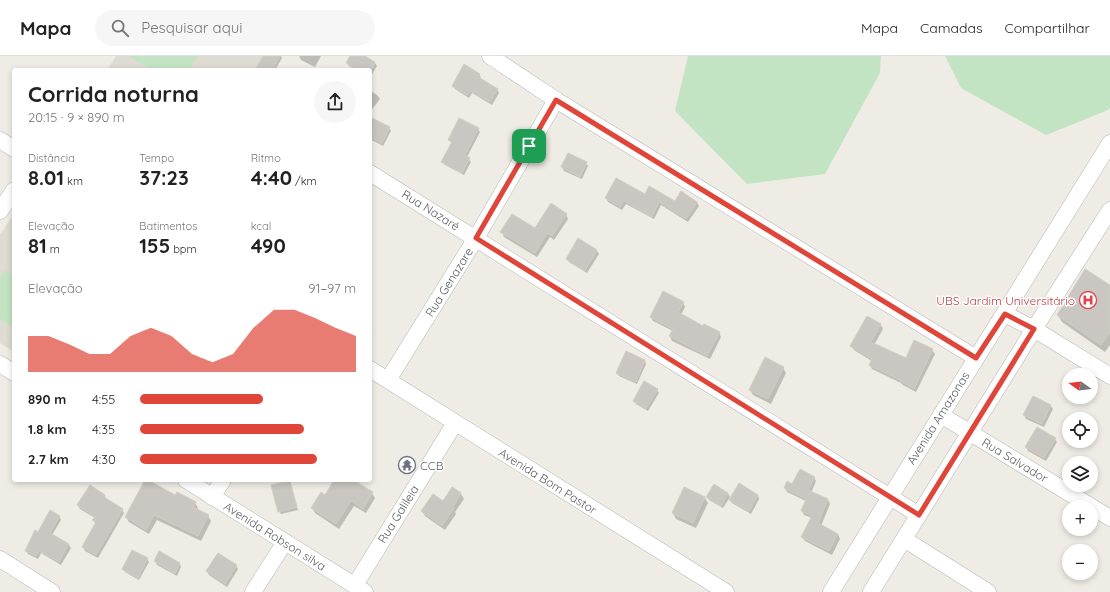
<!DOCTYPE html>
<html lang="pt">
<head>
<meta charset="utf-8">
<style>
	:root { --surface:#fff; --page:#f6f6f6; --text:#222; --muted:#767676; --line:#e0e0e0; --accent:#df4539 }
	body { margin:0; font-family:Quicksand,sans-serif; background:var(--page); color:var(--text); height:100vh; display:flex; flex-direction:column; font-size:15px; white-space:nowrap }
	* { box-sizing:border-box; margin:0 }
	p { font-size:13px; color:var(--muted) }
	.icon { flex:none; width:22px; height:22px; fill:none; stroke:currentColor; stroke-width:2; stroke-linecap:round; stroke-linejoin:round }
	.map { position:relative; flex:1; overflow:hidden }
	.details { position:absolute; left:12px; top:12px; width:360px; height:414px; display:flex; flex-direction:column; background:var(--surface); border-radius:4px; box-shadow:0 2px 6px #0003 }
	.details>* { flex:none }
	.needle { width:26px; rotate:285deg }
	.controls { position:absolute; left:1062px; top:312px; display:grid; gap:8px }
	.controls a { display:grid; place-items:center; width:36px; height:36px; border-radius:50%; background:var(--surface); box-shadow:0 2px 6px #0003; font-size:20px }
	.pin { position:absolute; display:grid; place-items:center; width:34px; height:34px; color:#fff; margin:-17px; border-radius:8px; box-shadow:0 2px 6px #0006 }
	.round { display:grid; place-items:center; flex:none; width:42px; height:42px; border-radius:21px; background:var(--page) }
	.headline { display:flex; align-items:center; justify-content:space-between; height:68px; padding:0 16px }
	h1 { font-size:22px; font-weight:700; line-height:30px }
	.figures { display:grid; grid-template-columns:repeat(3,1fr); gap:6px; height:68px; padding:4px 16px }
	.figures div { display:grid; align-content:center }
	.figures b { font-size:20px; font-weight:700 }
	.figures small { font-size:11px; font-weight:400 }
	.figures p { font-size:11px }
	.chart { height:112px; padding:8px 16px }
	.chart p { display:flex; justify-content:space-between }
	.chart svg { width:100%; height:72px; margin-top:4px; fill:var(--accent); opacity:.7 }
	ul { padding:0 16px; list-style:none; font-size:13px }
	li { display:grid; grid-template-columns:64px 48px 1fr; align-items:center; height:30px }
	li i { height:10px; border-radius:5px; background:var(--accent) }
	header { display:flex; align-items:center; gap:24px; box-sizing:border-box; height:56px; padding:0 20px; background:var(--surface); border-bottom:1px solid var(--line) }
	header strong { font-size:19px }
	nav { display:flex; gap:22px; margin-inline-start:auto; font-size:14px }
	.search { width:280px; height:36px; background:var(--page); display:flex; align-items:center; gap:10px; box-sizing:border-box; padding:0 14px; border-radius:22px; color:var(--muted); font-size:15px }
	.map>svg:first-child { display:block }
</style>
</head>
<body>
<header>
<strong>Mapa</strong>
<div class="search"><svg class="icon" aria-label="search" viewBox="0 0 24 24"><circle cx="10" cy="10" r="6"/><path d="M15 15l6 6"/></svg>Pesquisar aqui</div>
<nav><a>Mapa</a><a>Camadas</a><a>Compartilhar</a></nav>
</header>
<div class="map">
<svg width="1110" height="536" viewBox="0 0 1110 536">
	<rect width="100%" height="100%" fill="#eeece4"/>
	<!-- education -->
	<g fill="#dedbd3">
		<path d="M116 0H269L261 14H107Z"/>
		<path d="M14 157V296L0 287V179Z"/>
	</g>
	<!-- green -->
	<g fill="#c3e4c2">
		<path d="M129 0H198L188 14H152Z"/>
		<path d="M688 0H881L880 17 825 118 747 128 675 55Z"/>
		<path d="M945 0H1110V52L1108 54 1046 79 961 32Z"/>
		<path d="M5 214 14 220V272L0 263V223Z"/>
	</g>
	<!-- shadow -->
	<g fill="#0003">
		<path d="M264 0H281L282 2 275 14H256Z"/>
		<path d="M299 0H321L315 11 301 4Z"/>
		<path d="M351 0H363L375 7 377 10 370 22V14H356L349 10 347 7Z"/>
		<path d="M479 18 481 22 480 23 497 33 499 37 492 49 472 37 469 42 455 33 453 30Z"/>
		<path d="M370 34 378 40 380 43 370 56Z"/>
		<path d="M370 70 389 72 391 75 383 90 370 83Z"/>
		<path d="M478 73 480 76 467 101 471 106 464 119 445 109 443 106 452 88 449 84Z"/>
		<path d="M586 107 588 110 582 123 564 115 562 111Z"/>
		<path d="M645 140 675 146H697L699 150 688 166 661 149 654 163 626 148 622 154 608 146 606 142Z"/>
		<path d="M566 158 568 163 554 184 550 181 537 201 504 181 502 176 535 173Z"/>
		<path d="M597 195 599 198 587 217 569 206 567 203Z"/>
		<path d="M1110 231V289L1105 296 1062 266 1058 259Z"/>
		<path d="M683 246 685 251 681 259 703 272 719 276 721 281 710 303 672 285 670 280 673 275 653 265 651 261Z"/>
		<path d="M868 261 881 269 883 273 874 289 906 304 932 294 935 298 916 336 903 329 901 327 872 313 870 309 872 305 854 294 851 290Z"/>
		<path d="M645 305 646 308 637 328 619 320 617 317Z"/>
		<path d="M783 312 786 317 771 348 753 339 750 334Z"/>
		<path d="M657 334 659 337 648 355 636 348 634 345Z"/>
		<path d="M1051 350 1053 353 1044 371 1026 363 1024 359Z"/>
		<path d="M1055 383 1057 386 1046 405 1028 395 1026 391Z"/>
		<path d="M814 421 816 425 811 437 828 444 830 448 821 470 838 478 840 483 832 499 805 485 802 481 812 462 804 459 802 455 806 445 787 436 785 432Z"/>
		<path d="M335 424H351L372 437 375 442 366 457 354 450 339 473 315 457 312 452 325 440Z"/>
		<path d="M289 426 298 454 281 458 279 455Z"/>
		<path d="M685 432 705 442 708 447 696 472 676 463 673 457Z"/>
		<path d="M452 433 461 438 464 443 455 456 456 458 445 474 425 460 422 455 444 446Z"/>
		<path d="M728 437 730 441 723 452 709 444 707 441Z"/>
		<path d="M758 439 759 443 751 458 732 447 730 444Z"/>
		<path d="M105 440 106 443 122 454 124 457 98 502 85 495 83 491 96 468 93 464 95 462 80 453 78 449Z"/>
		<path d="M176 441 195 447 198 452 197 454 208 460 211 465 201 485 157 464 149 478 129 466 126 461Z"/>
		<path d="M59 460 61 464 52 479 69 489 71 492 61 509 41 497 38 503 28 498 26 494 38 477Z"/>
		<path d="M160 497 180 508 181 511 177 520 157 509 155 505Z"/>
		<path d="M147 503 149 506 139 524 125 516 123 513Z"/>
		<path d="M236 510 238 513 227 531 209 519 207 515Z"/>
	</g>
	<!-- building -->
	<g fill="#cac7c2" stroke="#d2cdc3">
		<path d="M263 0H280L272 14H255Z"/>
		<path d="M350 0H365L375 6 371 14H359L346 7Z"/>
		<path d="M464 8 480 18 478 21 498 33 490 46 470 35 467 39 452 30Z"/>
		<path d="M370 61 390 71 382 87 370 81Z"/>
		<path d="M459 62 479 72 465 99 470 102 462 117 441 106 452 86 448 84Z"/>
		<path d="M568 97 587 106 580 121 561 111Z"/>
		<path d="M616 122 645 138 649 130 675 145 681 135 697 146 686 163 659 146 652 161 624 145 620 151 605 142Z"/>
		<path d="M551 147 567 158 552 180 547 177 535 197 500 176 512 158 535 172Z"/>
		<path d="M578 182 597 194 585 215 566 203Z"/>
		<path d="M1085 213 1110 229V276L1101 289 1057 259Z"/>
		<path d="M663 235 684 246 678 256 703 270 704 268 720 276 707 300 669 280 673 273 650 261Z"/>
		<path d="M867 260 881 268 871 286 906 302 914 284 933 293 914 333 900 325V324L869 309 872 303 850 290Z"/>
		<path d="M626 295 645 304 636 326 616 317Z"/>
		<path d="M765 301 784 311 768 343 749 334Z"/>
		<path d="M644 325 658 333 646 353 633 345Z"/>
		<path d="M1033 340 1051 349 1042 368 1023 359Z"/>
		<path d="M1037 371 1056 382 1044 402 1025 391Z"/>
		<path d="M800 413 815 421 808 434 828 443 818 467 838 478 829 495 801 481 812 460 801 455 806 443 784 432 787 425 792 428Z"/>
		<path d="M145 424H148L175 439 177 436 196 446 193 451 209 459 198 480 154 459 146 474 125 461Z"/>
		<path d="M334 424H353L373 436 363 453 351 445 336 468 311 452 321 436 325 439Z"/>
		<path d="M290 425 297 451 278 456 271 429Z"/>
		<path d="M739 427 758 439 749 455 729 444Z"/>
		<path d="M714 428 728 437 721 450 706 441Z"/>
		<path d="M90 429 105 439 104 441 123 453 96 499 82 491 96 466 92 464 95 461 77 449Z"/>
		<path d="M452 431 461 437 453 451 454 452 442 470 421 455 433 438 443 445Z"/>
		<path d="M684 431 705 441 693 467 672 457Z"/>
		<path d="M50 454 60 460 50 477 69 488 59 506 39 495 36 500 25 495 35 474 38 476Z"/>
		<path d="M132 494 148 502 138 522 122 513Z"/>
		<path d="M159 495 180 507 175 518 154 505Z"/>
		<path d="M218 497 237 509 225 528 206 515Z"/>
	</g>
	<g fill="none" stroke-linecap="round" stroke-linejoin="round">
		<!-- minor casing -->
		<g stroke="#b5b7bb" stroke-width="17">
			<g id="minor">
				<path d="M490 0 556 44 976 302"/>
				<path d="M0 84 14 93"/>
				<path d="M370 117 919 459"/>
				<path d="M0 155 14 134"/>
				<path d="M1005 258 1034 273 1110 320"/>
				<path d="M0 308 14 317"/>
				<path d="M370 313 726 536"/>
				<path d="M388 324 476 182 556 44"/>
				<path d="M941 359 1110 462"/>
				<path d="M186 424 365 536"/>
				<path d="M212 441 223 424"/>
				<path d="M904 483 988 536"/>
				<path d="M0 503 52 536"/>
				<path d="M355 529 455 367"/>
				<path d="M253 536 285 486"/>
				<path d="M831 536C923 386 1018 237 1110 87"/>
				<path d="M871 536 1034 273 1110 154"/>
			</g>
		</g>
		<!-- minor -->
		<use href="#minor" stroke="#fff" stroke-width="16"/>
	</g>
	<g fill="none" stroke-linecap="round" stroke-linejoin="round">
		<!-- route casing -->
		<g stroke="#fff" stroke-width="8">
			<path id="route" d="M556 44 976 302 1005 258 1034 273 919 459 476 182Z"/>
		</g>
		<!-- route -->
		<use href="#route" stroke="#df4539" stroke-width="5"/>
	</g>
	<!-- icons -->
	<defs>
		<g id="hospital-ring" transform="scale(0.9)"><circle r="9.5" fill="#fff" stroke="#e0444e" stroke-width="1.5"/><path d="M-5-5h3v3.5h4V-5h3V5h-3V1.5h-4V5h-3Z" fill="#e0444e"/></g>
		<g id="temple-ring" transform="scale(0.9)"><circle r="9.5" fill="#fff" stroke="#6b7280" stroke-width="1.5"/><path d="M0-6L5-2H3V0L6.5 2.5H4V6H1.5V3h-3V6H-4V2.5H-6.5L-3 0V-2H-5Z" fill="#6b7280"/></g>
	</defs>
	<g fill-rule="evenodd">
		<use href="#hospital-ring" x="1088" y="244"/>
		<use href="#temple-ring" x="407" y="409"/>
	</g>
	<g text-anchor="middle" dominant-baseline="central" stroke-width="3" stroke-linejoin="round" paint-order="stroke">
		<!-- street labels -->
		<g font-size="12" fill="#5c6064" stroke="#fff">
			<text transform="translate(431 154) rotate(32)">Rua Nazaré</text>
			<text transform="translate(449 226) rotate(-58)">Rua Genazare</text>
			<text transform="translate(938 362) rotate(-58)">Avenida Amazonas</text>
			<text transform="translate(1015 404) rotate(31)">Rua Salvador</text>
			<text transform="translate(548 425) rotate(32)">Avenida Bom Pastor</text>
			<text transform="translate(398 458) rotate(-58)">Rua Galileia</text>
			<text transform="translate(275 480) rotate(32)">Avenida Robson silva</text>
		</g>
		<!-- health labels -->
		<g font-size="12" fill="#be3a42" stroke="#fff" text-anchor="end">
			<text x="1075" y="244">UBS Jardim Universitário</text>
		</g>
		<!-- worship labels -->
		<g font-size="12" fill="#5b616d" stroke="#fff" text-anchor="start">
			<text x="420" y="409">CCB</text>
		</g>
	</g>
</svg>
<div class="controls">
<a><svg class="needle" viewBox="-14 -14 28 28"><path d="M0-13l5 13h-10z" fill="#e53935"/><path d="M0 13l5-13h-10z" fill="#767676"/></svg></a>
<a><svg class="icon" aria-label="locate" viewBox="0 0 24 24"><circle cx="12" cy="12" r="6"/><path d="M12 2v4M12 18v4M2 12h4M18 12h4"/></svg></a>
<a><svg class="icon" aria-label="layers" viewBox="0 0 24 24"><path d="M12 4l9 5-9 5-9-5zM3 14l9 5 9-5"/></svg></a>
<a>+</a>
<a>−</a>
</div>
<div class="pin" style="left:529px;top:90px;background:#1e9e55"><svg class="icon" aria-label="arrive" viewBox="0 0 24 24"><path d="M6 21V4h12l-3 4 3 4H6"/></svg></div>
<section class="details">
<div class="headline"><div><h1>Corrida noturna</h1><p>20:15 · 9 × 890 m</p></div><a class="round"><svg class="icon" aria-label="share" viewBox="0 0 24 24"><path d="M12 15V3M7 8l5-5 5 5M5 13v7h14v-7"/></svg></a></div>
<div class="figures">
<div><p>Distância</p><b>8.01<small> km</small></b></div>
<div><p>Tempo</p><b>37:23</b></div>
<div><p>Ritmo</p><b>4:40<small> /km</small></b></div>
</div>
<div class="figures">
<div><p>Elevação</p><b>81<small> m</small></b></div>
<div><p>Batimentos</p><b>155<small> bpm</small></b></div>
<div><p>kcal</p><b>490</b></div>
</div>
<div class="chart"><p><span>Elevação</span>91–97 m</p>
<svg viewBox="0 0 160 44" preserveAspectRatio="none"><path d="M0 44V22L10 22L20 27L30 33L40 33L50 22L60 17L70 22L80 33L90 38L100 33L110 17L120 6L130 6L140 11L150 17L160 22V44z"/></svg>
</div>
<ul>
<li><b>890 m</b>4:55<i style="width:57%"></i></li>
<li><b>1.8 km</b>4:35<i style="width:76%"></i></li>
<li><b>2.7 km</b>4:30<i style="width:82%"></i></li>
</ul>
</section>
</div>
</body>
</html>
